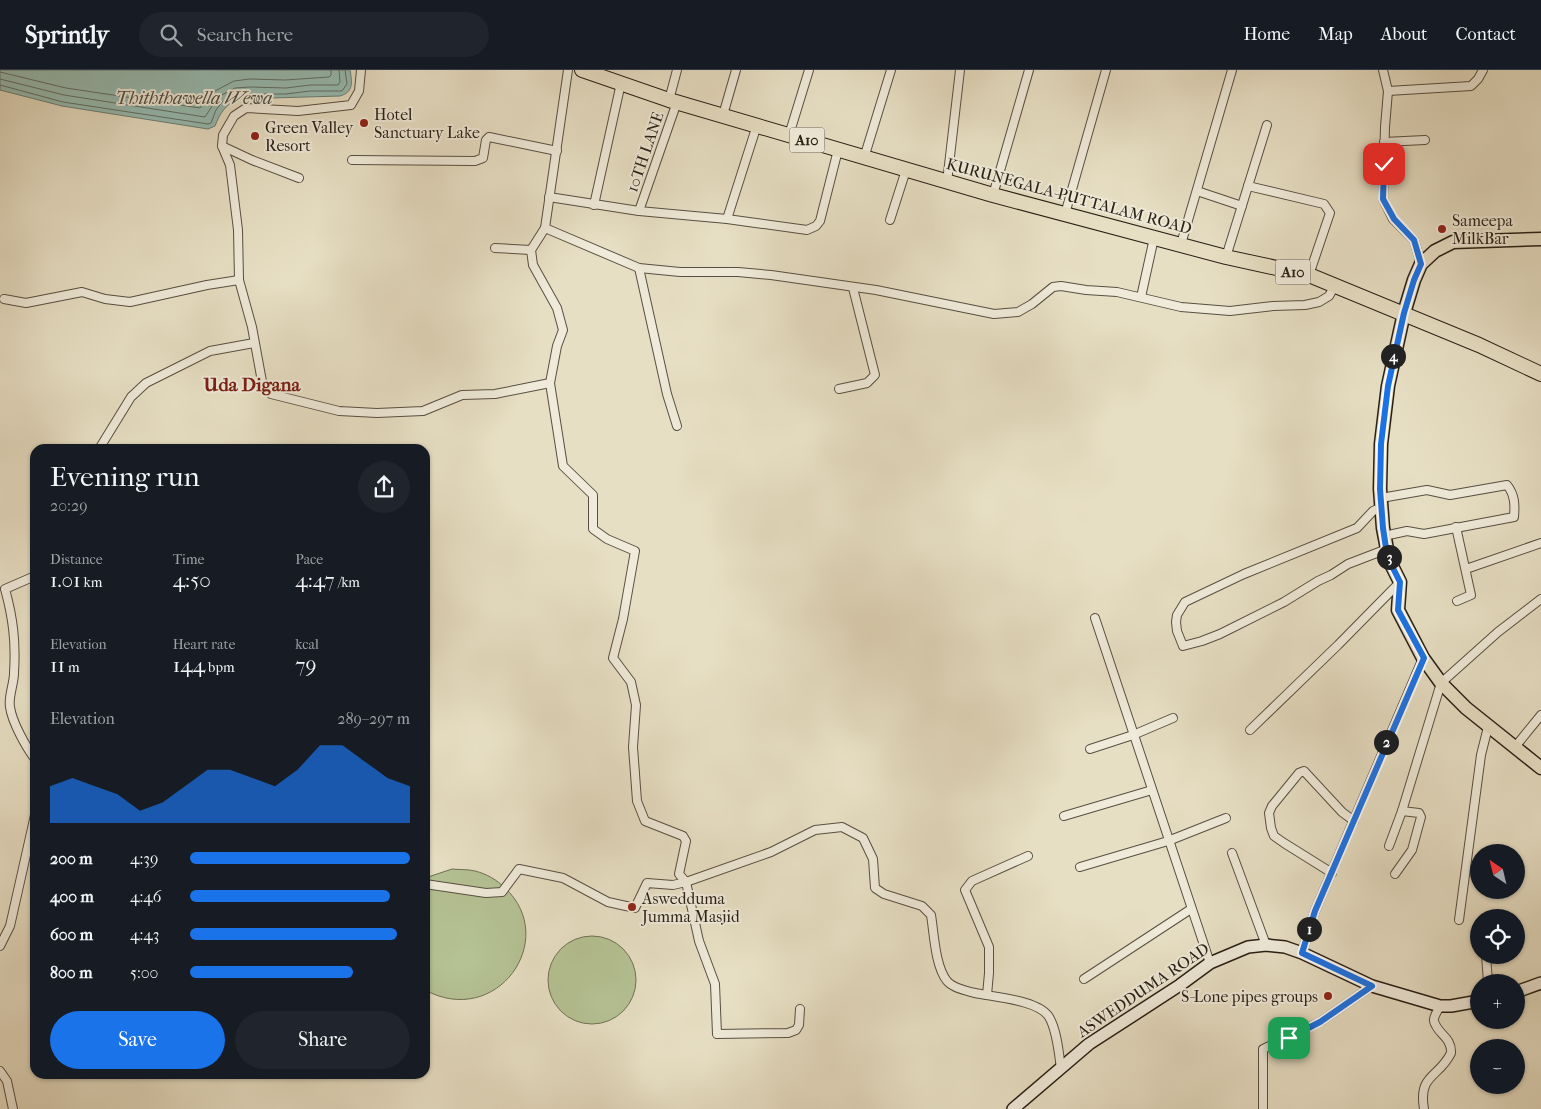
<!DOCTYPE html>
<html lang="en">
<head>
<meta charset="utf-8">
<style>
	:root { --surface:#171b24; --page:#20242c; --text:#f1f3f6; --muted:#9ea1a6; --line:#363941; --accent:#1a73e8 }
	body { margin:0; font-family:"IM FELL French Canon",serif; background:var(--page); color:var(--text); height:100vh; display:flex; flex-direction:column; font-size:19px; white-space:nowrap }
	* { box-sizing:border-box; margin:0 }
	p { font-size:16px; color:var(--muted) }
	.icon { flex:none; width:28px; height:28px; fill:none; stroke:currentColor; stroke-width:2; stroke-linecap:round; stroke-linejoin:round }
	.map { position:relative; flex:1; overflow:hidden }
	.sheet { position:absolute; left:30px; top:374px; width:400px; height:635px; display:flex; flex-direction:column; background:var(--surface); border-radius:15px; box-shadow:0 1px 4px #0004 }
	.sheet>* { flex:none }
	.needle { width:32px; rotate:325deg }
	.fabs { position:absolute; left:1470px; top:774px; display:grid; gap:10px }
	.fabs a { display:grid; place-items:center; width:55px; height:55px; border-radius:50%; background:var(--surface); box-shadow:0 1px 4px #0004; font-size:25px }
	.pin { position:absolute; display:grid; place-items:center; width:42px; height:42px; color:#fff; margin:-21px; border-radius:10px; box-shadow:0 2px 8px #0006 }
	.km { position:absolute; width:25px; height:25px; margin:-12px; border-radius:50%; background:#222; color:#fff; font-size:14px; line-height:25px; text-align:center }
	.round { display:grid; place-items:center; flex:none; width:52px; height:52px; border-radius:26px; background:var(--page) }
	.headline { display:flex; align-items:center; justify-content:space-between; height:85px; padding:0 20px }
	h1 { font-size:28px; font-weight:600; line-height:38px }
	.stats { display:grid; grid-template-columns:repeat(3,1fr); gap:8px; height:85px; padding:5px 20px }
	.stats div { display:grid; align-content:center }
	.stats b { font-size:21px; font-weight:600 }
	.stats small { font-size:14px; font-weight:400 }
	.stats p { font-size:14px }
	.chart { height:140px; padding:10px 20px }
	.chart p { display:flex; justify-content:space-between }
	.chart svg { width:100%; height:90px; margin-top:5px; fill:var(--accent); opacity:.7 }
	.primary-button { display:flex; gap:10px; margin-top:auto; padding:10px 20px }
	.primary-button a { flex:1; height:58px; border-radius:30px; background:var(--accent); color:#fff; font-size:20px; font-weight:600; line-height:58px; text-align:center }
	.primary-button a+a { background:var(--page); color:var(--text) }
	ul { padding:0 20px; list-style:none; font-size:16px }
	li { display:grid; grid-template-columns:80px 60px 1fr; align-items:center; height:38px }
	li i { height:12px; border-radius:6px; background:var(--accent) }
	header { display:flex; align-items:center; gap:30px; box-sizing:border-box; height:70px; padding:0 25px; background:var(--surface); border-bottom:1px solid var(--line) }
	header strong { font-size:24px }
	nav { display:flex; gap:28px; margin-inline-start:auto; font-size:18px }
	.search { width:350px; height:45px; background:var(--page); display:flex; align-items:center; gap:12px; box-sizing:border-box; padding:0 18px; border-radius:28px; color:var(--muted); font-size:19px }
	.map>svg:first-child { display:block }
</style>
</head>
<body>
<header>
<strong>Sprintly</strong>
<div class="search"><svg class="icon" aria-label="search" viewBox="0 0 24 24"><circle cx="10" cy="10" r="6"/><path d="M15 15l6 6"/></svg>Search here</div>
<nav><a>Home</a><a>Map</a><a>About</a><a>Contact</a></nav>
</header>
<div class="map">
<svg width="1541" height="1039" viewBox="0 0 1541 1039">
	<rect width="100%" height="100%" fill="#e7dfc4"/>
	<filter id="stains"><feTurbulence type="fractalNoise" baseFrequency=".004" numOctaves="4"/><feColorMatrix values="0 0 0 0 .2 0 0 0 0 .09 0 0 0 0 .02 0 0 0 .5 -.17"/></filter>
	<radialGradient id="worn" r=".72"><stop offset=".6" stop-color="#630" stop-opacity="0"/><stop offset="1" stop-color="#630" stop-opacity=".3"/></radialGradient>
	<!-- green -->
	<g fill="#b5c294" stroke="#6f7054">
		<path d="M452 799C460 800 468 799 475 801 487 804 497 810 505 818 560 869 497 959 425 920V810L431 806Z"/>
		<circle cx="592" cy="910" r="44"/>
	</g>
	<!-- water -->
	<path fill="#97bdb4" stroke="#6b7e74" d="M0 0H350C352 12 354 22 340 26L238 29C225 35 220 43 215 56L208 59 62 36 0 20Z"/>
	<g fill="none" stroke-linecap="round" stroke-linejoin="round">
		<!-- shore -->
		<g stroke="#606e64" stroke-width="1">
			<path d="M0 2 66 18 200 38 215 21 234 11 250 9 285 10 329 7 331 5V0"/>
			<path d="M0 9 64 25 205 47 218 27 235 18 250 17 286 18 310 15H338L340 12 339 0"/>
			<path d="M0 15 63 32 208 54 211 53 216 40 222 32 237 24H286L310 21H342L347 14 345 0"/>
		</g>
		<!-- street casing -->
		<g stroke="#584f41" stroke-width="10">
			<g id="street">
				<path d="M361 0 359 21 351 35 298 41 246 38 234 46 223 65 222 76 230 95 238 160 239 210 252 257 263 317 271 324 339 341 377 343 423 341 462 325 495 324 550 313 557 276 563 260 557 238 533 195 531 180 545 158 568 0"/>
				<path d="M1383 0 1388 21 1385 57 1383 129 1393 149 1414 170 1421 194"/>
				<path d="M1388 21 1471 16 1478 9 1483 0"/>
				<path d="M669 30 677 0"/>
				<path d="M723 45 736 0"/>
				<path d="M789 65 809 0"/>
				<path d="M1384 72 1425 70"/>
				<path d="M222 76 252 90 299 108"/>
				<path d="M864 88 891 0"/>
				<path d="M352 90 475 91 483 88 486 70 489 67 557 81"/>
				<path d="M947 112 960 0"/>
				<path d="M1248 116 1324 134 1330 143 1309 205"/>
				<path d="M1197 121 1242 136"/>
				<path d="M993 125 1029 0"/>
				<path d="M549 127 639 141 727 149 807 160 816 156 820 151 838 80"/>
				<path d="M594 135 621 13"/>
				<path d="M639 141 677 32"/>
				<path d="M1065 144 1106 0"/>
				<path d="M727 149 757 55"/>
				<path d="M890 150 906 100"/>
				<path d="M545 158 639 198 680 202H738L771 205 876 220 994 244 1018 242 1032 234 1053 217 1061 216 1086 220 1117 222 1181 237 1230 241 1273 236 1305 235 1319 232 1329 226 1335 215"/>
				<path d="M1181 174 1232 0"/>
				<path d="M495 178 531 180"/>
				<path d="M1226 187 1267 55"/>
				<path d="M639 198 667 324 677 356"/>
				<path d="M1141 227 1154 168"/>
				<path d="M4 229 26 233 82 222 105 229 130 232 207 215 239 210"/>
				<path d="M550 313 563 396 593 425V459L607 469 635 481 623 549 613 588 631 612 636 635 633 677 637 731 645 751 683 766 686 771 679 804 686 812 699 871 715 914 717 964 788 963 796 960 799 955 800 939"/>
				<path d="M839 319 867 313 875 305 853 218"/>
				<path d="M99 379 131 327 146 313 210 281 254 273"/>
				<path d="M1381 428 1427 420 1450 425 1507 415C1515 425 1515 435 1514 447L1424 464 1407 461 1384 466"/>
				<path d="M1382 437 1373 441 1357 458 1244 504 1185 532 1177 545 1176 552 1177 561 1183 576 1202 571 1220 564 1284 532 1318 511 1331 505 1348 494 1387 479"/>
				<path d="M1456 457 1471 525 1457 531"/>
				<path d="M1466 499 1541 473"/>
				<path d="M35 506 5 519C13 548 16 572 14 603 14 614 8 627 10 637 12 652 26 677 35 689"/>
				<path d="M1095 548 1210 893"/>
				<path d="M1250 660 1338 575 1400 512"/>
				<path d="M1515 677 1541 645"/>
				<path d="M1090 679 1133 665 1173 648"/>
				<path d="M1064 746 1152 720"/>
				<path d="M1389 776 1402 741 1441 613 1498 562 1541 529"/>
				<path d="M1232 783 1266 875"/>
				<path d="M1080 797 1168 771 1226 748"/>
				<path d="M1332 803 1284 773 1274 766 1271 758 1269 743 1272 736 1299 703 1304 701 1342 742 1354 751"/>
				<path d="M1395 804 1412 780 1421 747 1419 743 1402 741"/>
				<path d="M425 814 486 823 502 822 519 799 563 808 608 832 635 838 647 813 673 815 686 812 771 782 815 760 842 757 863 768 873 789 875 818 884 824 922 836 931 845C934 863 935 896 947 911 953 918 966 921 975 923 993 927 1039 930 1049 947 1057 960 1059 984 1061 999"/>
				<path d="M1488 848V846"/>
				<path d="M1459 850 1481 685 1488 657"/>
				<path d="M0 876 10 856 35 745"/>
				<path d="M1302 883 1315 841 1423 588"/>
				<path d="M1486 885 1488 912"/>
				<path d="M1084 909 1191 839"/>
				<path d="M987 925 989 903V877L965 820 972 811 1028 786"/>
				<path d="M0 1001 7 1011 13 1039"/>
				<path d="M1263 1039V979L1320 952 1372 916"/>
				<path d="M1424 1039C1418 1004 1439 1008 1451 983 1452 967 1437 964 1434 951 1433 947 1438 940 1440 936"/>
			</g>
		</g>
		<!-- secondary casing -->
		<g stroke="#291f15" stroke-width="14">
			<g id="secondary">
				<path d="M1516 922 1541 913"/>
				<path d="M1013 1039 1089 974 1180 915 1210 893 1248 877 1266 875 1285 877 1302 883 1372 916 1440 936H1451L1479 931"/>
			</g>
		</g>
		<!-- primary casing -->
		<g stroke="#291f15" stroke-width="15">
			<path id="primary" d="M1541 169 1453 172 1435 181 1421 194 1414 210 1404 243 1388 316 1381 374 1380 419 1383 458 1387 479 1390 492 1400 512 1398 540 1423 588 1441 613 1466 638 1541 698"/>
		</g>
		<!-- highway casing -->
		<g stroke="#291f15" stroke-width="16">
			<path id="highway" d="M582 0 669 30 993 125 1226 187 1309 205 1479 275 1541 304"/>
		</g>
		<!-- street -->
		<use href="#street" stroke="#efead9" stroke-width="8"/>
		<!-- secondary -->
		<use href="#secondary" stroke="#efead9" stroke-width="11"/>
		<!-- primary -->
		<use href="#primary" stroke="#e7dfc4" stroke-width="12"/>
		<!-- highway -->
		<use href="#highway" stroke="#e7dfc4" stroke-width="14"/>
	</g>
	<g fill="none" stroke-linecap="round" stroke-linejoin="round">
		<!-- route casing -->
		<g stroke="#fff" stroke-width="10">
			<path id="route" d="M1289 968 1320 952 1372 916 1302 883 1315 841 1424 588 1398 540 1400 512 1390 492 1386 478 1383 458 1380 419 1381 374 1388 316 1404 243 1414 210 1421 194 1414 170 1394 149 1383 129 1384 94"/>
		</g>
		<!-- route -->
		<use href="#route" stroke="#1a73e8" stroke-width="6"/>
	</g>
	<!-- markers -->
	<g fill="#8f2418" stroke="#efead9" stroke-width="2">
		<circle cx="364" cy="53" r="5"/>
		<circle cx="255" cy="66" r="5"/>
		<circle cx="1442" cy="159" r="5"/>
		<circle cx="632" cy="837" r="5"/>
		<circle cx="1328" cy="926" r="5"/>
	</g>
	<g text-anchor="middle" dominant-baseline="central" stroke-width="4" stroke-linejoin="round" paint-order="stroke">
		<!-- shield labels -->
		<g fill="#efead9" stroke="#645c50" stroke-width="1">
			<rect x="789.5" y="57.5" width="35" height="25" rx="4"/>
			<rect x="1275.5" y="189.5" width="35" height="25" rx="4"/>
		</g>
		<g font-size="15" font-weight="bold" fill="#291f15">
			<text x="807" y="70">A10</text>
			<text x="1293" y="202">A10</text>
		</g>
		<!-- poi labels -->
		<g font-size="16" fill="#291f15" stroke="#efead9" text-anchor="start">
			<text x="374" y="44">Hotel<tspan x="374" dy="18">Sanctuary Lake</tspan></text>
			<text x="265" y="57">Green Valley<tspan x="265" dy="18">Resort</tspan></text>
			<text x="1452" y="150">Sameepa<tspan x="1452" dy="18">MilkBar</tspan></text>
			<text x="642" y="828">Aswedduma<tspan x="642" dy="18">Jumma Masjid</tspan></text>
			<text x="1318" y="926" text-anchor="end">S-Lone pipes groups</text>
		</g>
		<!-- street labels -->
		<g font-size="16" fill="#291f15" stroke="#efead9">
			<text transform="translate(645 82) rotate(-71)">10TH LANE</text>
			<text transform="translate(1069 126) rotate(15)">KURUNEGALA-PUTTALAM ROAD</text>
			<text transform="translate(1143 920) rotate(-34)">ASWEDDUMA ROAD</text>
		</g>
		<!-- water labels -->
		<g font-size="18" font-style="italic" fill="#4a4e45" stroke="#efead9">
			<text x="194" y="28">Thiththawella Wewa</text>
		</g>
		<!-- quarter labels -->
		<g font-size="19" font-weight="bold" fill="#7a1f14" stroke="#efead9">
			<text x="252" y="315">Uda Digana</text>
		</g>
	</g>
	<rect width="100%" height="100%" filter="url(#stains)"/>
	<rect width="100%" height="100%" fill="url(#worn)"/>
</svg>
<div class="fabs">
<a><svg class="needle" viewBox="-14 -14 28 28"><path d="M0-13l5 13h-10z" fill="#e53935"/><path d="M0 13l5-13h-10z" fill="#9ea1a6"/></svg></a>
<a><svg class="icon" aria-label="locate" viewBox="0 0 24 24"><circle cx="12" cy="12" r="6"/><path d="M12 2v4M12 18v4M2 12h4M18 12h4"/></svg></a>
<a>+</a>
<a>−</a>
</div>
<div class="pin" style="left:1289px;top:968px;background:#1e9e55"><svg class="icon" aria-label="arrive" viewBox="0 0 24 24"><path d="M6 21V4h12l-3 4 3 4H6"/></svg></div>
<div class="pin" style="left:1384px;top:94px;background:#d93025"><svg class="icon" aria-label="check" viewBox="0 0 24 24"><path d="M5 12l5 5 9-10"/></svg></div>
<b class="km" style="left:1309px;top:859px">1</b>
<b class="km" style="left:1386px;top:672px">2</b>
<b class="km" style="left:1389px;top:487px">3</b>
<b class="km" style="left:1393px;top:286px">4</b>
<section class="sheet">
<div class="headline"><div><h1>Evening run</h1><p>20:29</p></div><a class="round"><svg class="icon" aria-label="share" viewBox="0 0 24 24"><path d="M12 15V3M7 8l5-5 5 5M5 13v7h14v-7"/></svg></a></div>
<div class="stats">
<div><p>Distance</p><b>1.01<small> km</small></b></div>
<div><p>Time</p><b>4:50</b></div>
<div><p>Pace</p><b>4:47<small> /km</small></b></div>
</div>
<div class="stats">
<div><p>Elevation</p><b>11<small> m</small></b></div>
<div><p>Heart rate</p><b>144<small> bpm</small></b></div>
<div><p>kcal</p><b>79</b></div>
</div>
<div class="chart"><p><span>Elevation</span>289–297 m</p>
<svg viewBox="0 0 160 44" preserveAspectRatio="none"><path d="M0 44V26L10 22L20 26L30 30L40 38L50 34L60 26L70 18L80 18L90 22L100 26L110 18L120 6L130 6L140 14L150 22L160 26V44z"/></svg>
</div>
<ul>
<li><b>200 m</b>4:39<i style="width:100%"></i></li>
<li><b>400 m</b>4:46<i style="width:91%"></i></li>
<li><b>600 m</b>4:43<i style="width:94%"></i></li>
<li><b>800 m</b>5:00<i style="width:74%"></i></li>
</ul>
<div class="primary-button"><a>Save</a><a>Share</a></div>
</section>
</div>
</body>
</html>
